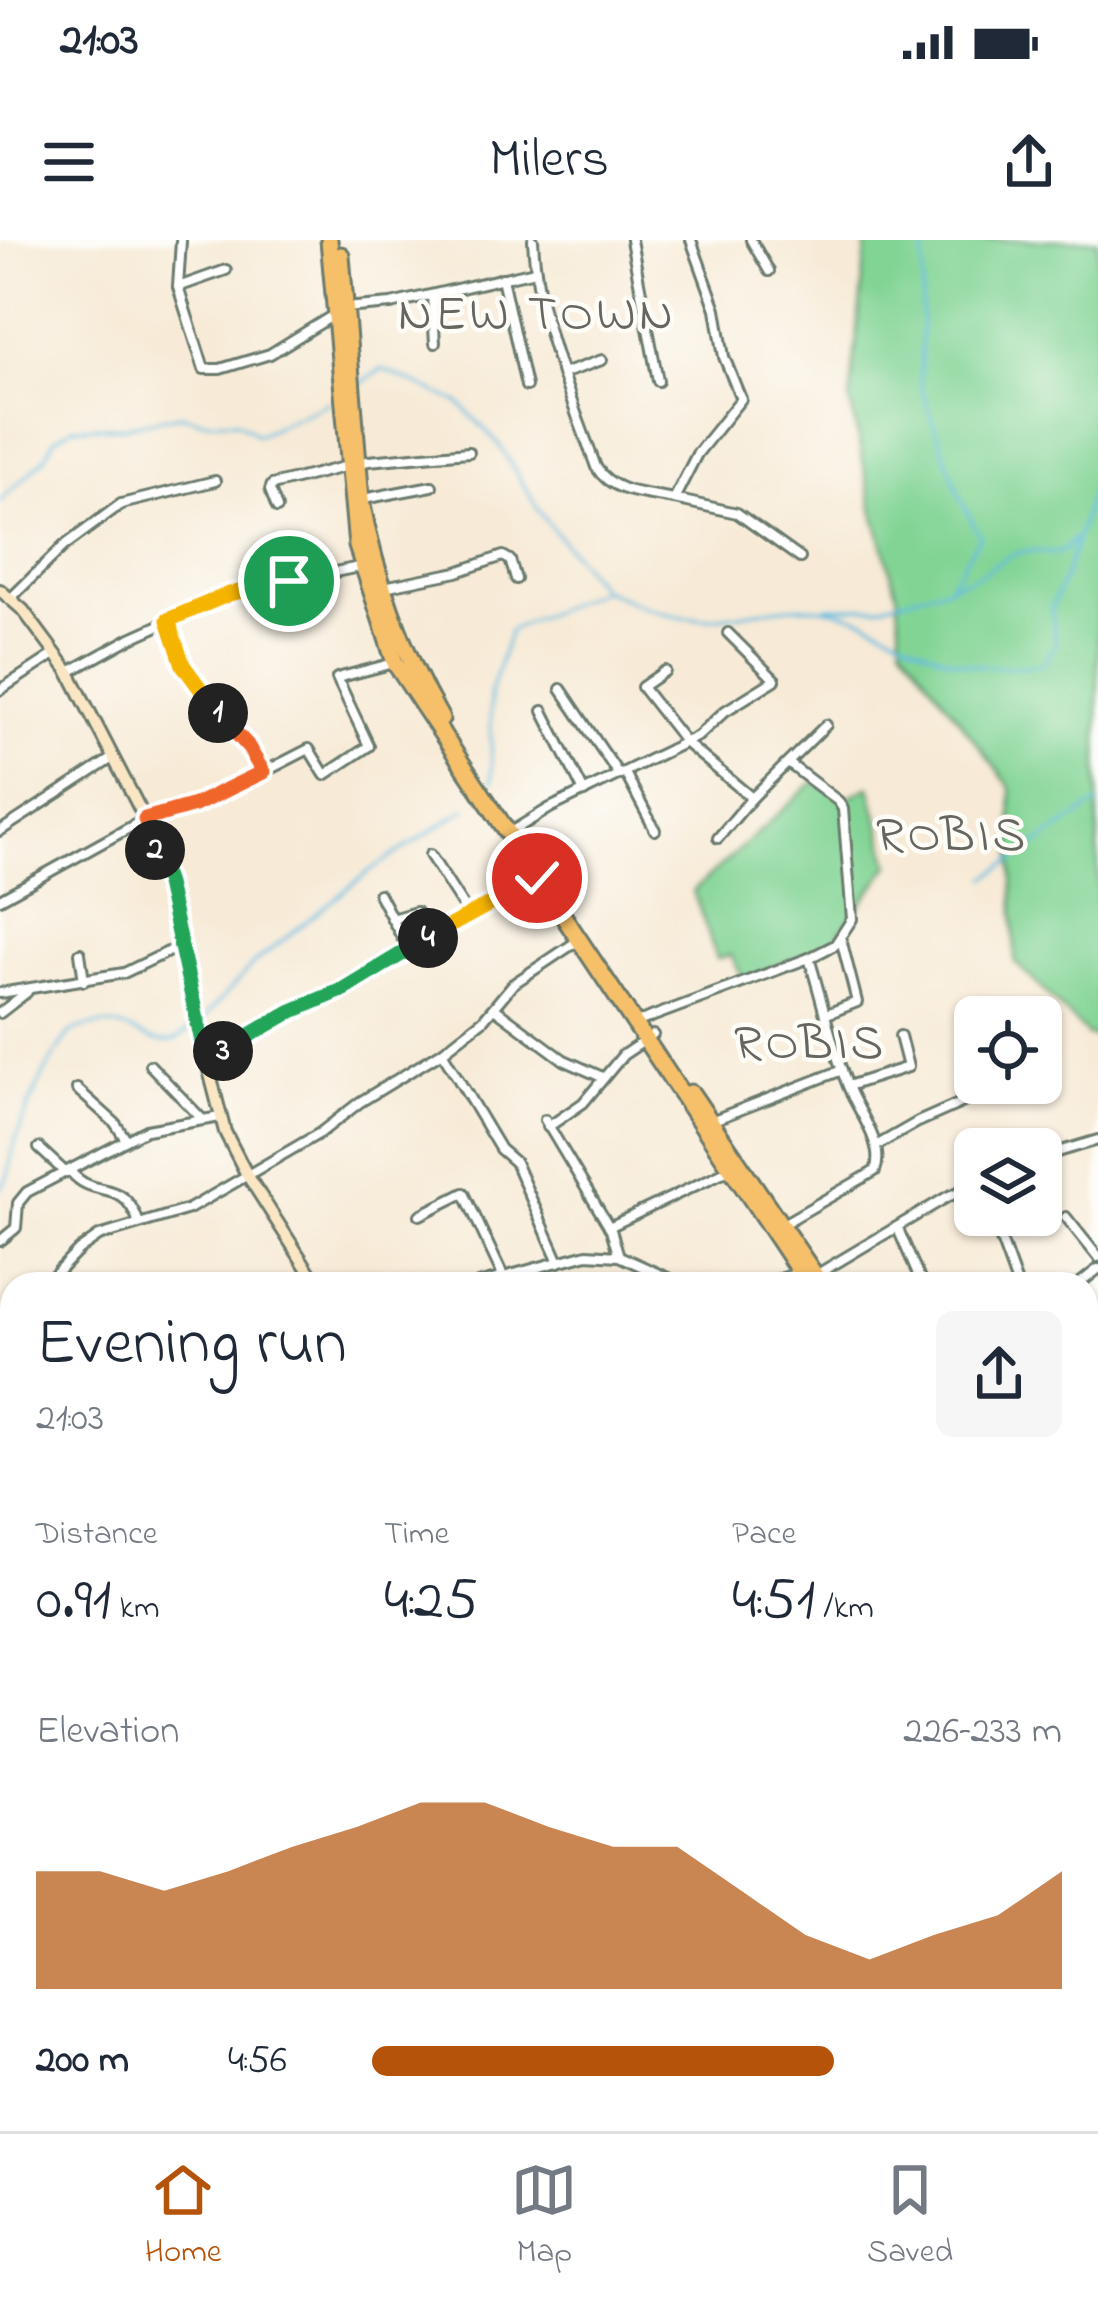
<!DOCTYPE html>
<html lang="en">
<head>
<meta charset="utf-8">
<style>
	:root { --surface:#fff; --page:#f6f6f7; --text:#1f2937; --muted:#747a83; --line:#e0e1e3; --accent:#b45309 }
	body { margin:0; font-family:"Indie Flower",sans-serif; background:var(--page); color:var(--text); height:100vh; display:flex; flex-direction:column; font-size:45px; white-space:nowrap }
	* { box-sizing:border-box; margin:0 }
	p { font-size:39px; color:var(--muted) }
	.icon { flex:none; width:66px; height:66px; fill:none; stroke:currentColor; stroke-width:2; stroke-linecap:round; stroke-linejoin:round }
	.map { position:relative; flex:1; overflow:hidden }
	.sheet { position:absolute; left:0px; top:1032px; width:1098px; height:861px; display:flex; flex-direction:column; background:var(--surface); border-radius:36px 36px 0 0; box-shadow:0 3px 9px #0004 }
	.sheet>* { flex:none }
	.tools { position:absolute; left:954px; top:756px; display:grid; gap:24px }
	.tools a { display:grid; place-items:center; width:108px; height:108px; border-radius:18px; background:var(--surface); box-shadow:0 3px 9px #0004; font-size:60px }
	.pin { position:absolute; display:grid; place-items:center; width:102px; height:102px; color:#fff; margin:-51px; border:6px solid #fff; border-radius:50%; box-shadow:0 3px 12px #0007 }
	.km { position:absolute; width:60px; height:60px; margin:-30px; border-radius:50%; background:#222; color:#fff; font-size:33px; line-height:60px; text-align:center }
	.round { display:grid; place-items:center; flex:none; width:126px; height:126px; border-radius:18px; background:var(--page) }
	.overview { display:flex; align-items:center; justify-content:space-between; height:204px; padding:0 36px }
	h1 { font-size:66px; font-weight:600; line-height:90px }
	.metrics { display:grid; grid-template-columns:repeat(3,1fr); gap:18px; height:204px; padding:12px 36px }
	.metrics div { display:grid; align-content:center }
	.metrics b { font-size:60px; font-weight:600 }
	.metrics small { font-size:33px; font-weight:400 }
	.metrics p { font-size:33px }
	.chart { height:336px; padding:24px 36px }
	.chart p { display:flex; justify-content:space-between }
	.chart svg { width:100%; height:216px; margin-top:12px; fill:var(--accent); opacity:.7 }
	ul { padding:0 36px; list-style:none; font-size:39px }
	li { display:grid; grid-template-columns:192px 144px 1fr; align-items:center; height:90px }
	li i { height:30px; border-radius:15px; background:var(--accent) }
	.status { display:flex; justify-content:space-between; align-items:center; height:84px; padding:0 60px; background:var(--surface); direction:ltr }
	.status svg { height:33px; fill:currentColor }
	header { display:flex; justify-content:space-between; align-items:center; height:156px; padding:0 36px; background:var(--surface); font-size:54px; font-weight:600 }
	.tabs { display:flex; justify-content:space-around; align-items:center; height:168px; border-top:3px solid var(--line); background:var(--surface); font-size:33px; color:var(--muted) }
	.tabs a { display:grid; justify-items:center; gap:6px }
	.tabs .active { color:var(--accent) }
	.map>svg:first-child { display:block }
</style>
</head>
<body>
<div class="status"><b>21:03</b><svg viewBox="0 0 49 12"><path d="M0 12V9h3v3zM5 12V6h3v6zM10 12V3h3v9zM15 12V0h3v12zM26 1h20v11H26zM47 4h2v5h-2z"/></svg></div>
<header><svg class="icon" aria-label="menu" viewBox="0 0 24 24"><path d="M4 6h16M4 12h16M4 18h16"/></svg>Milers<svg class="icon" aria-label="share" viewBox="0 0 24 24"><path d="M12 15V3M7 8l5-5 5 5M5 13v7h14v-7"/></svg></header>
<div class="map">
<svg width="1098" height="1891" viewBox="0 0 1098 1891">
	<rect width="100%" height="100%" fill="#fdfcf7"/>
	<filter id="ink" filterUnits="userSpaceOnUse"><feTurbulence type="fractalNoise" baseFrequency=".00833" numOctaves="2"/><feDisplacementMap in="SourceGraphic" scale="24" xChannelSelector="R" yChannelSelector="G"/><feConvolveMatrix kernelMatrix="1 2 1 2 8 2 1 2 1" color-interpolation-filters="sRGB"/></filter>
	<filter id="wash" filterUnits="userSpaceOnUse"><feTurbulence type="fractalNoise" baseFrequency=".004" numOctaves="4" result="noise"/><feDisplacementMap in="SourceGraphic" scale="48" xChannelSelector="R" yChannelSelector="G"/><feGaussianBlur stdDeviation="2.7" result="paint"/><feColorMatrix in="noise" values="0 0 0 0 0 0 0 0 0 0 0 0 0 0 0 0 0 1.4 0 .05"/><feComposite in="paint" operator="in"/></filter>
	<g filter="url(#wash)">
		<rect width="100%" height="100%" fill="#f7ead6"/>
		<!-- green -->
		<g fill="#82d495" stroke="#508864" stroke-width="3">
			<path d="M867 0H1098V797L1089 796 1015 722 1011 548 902 404 897 353 874 273 850 161Z"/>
			<path d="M815 541 845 559 870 546 890 625 832 703 744 740 731 715 717 719 693 651Z"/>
		</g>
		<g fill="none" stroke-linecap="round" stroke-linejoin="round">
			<!-- stream -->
			<g stroke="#63bbe0" stroke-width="3">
				<path d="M359 145 382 129 459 163 498 203 543 277 600 347"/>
				<path d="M0 261 45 218 55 199 73 187H123L180 175 204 181H237L257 195 330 162"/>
				<path d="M951 345C960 340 969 340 978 335 992 328 1006 315 1022 312 1045 306 1054 326 1074 299"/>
				<path d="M827 367H876L949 346 980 296 961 260 920 144 924 0"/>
				<path d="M492 542 490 453 510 390 602 349C635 363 672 381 709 378 746 375 783 363 820 368 869 373 906 404 950 419 981 429 1010 428 1042 425L1056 405 1051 368 1066 333 1093 246 1098 244"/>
				<path d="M987 638 1098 563"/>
				<path d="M203 779 254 723 371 630 466 569"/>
				<path d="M0 949C10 936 9 930 12 914 22 877 46 823 70 793 123 768 144 809 172 801 180 799 188 791 195 785"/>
				<path d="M1086 1589 1098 1590"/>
			</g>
		</g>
	</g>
	<g filter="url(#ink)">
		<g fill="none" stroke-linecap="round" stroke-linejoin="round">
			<!-- street casing -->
			<g stroke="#6b7a6d" stroke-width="14">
				<g id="street">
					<path d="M533 0C537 79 569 153 596 227 613 254 645 253 674 259L697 214 741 159 724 117 716 69 691 0"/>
					<path d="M631 0 658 141"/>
					<path d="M751 0 769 31"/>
					<path d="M181 1 178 47 204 129H220L270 114 345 68 391 64 535 31"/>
					<path d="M502 38 526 146"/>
					<path d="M178 47 226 30"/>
					<path d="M432 55 435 103"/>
					<path d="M562 134 602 120"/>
					<path d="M363 259 432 246"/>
					<path d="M674 259 737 273 800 318"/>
					<path d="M277 268 270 250 272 245 368 221 469 212"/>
					<path d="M384 347 457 332 503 316 510 320 516 339"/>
					<path d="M11 358 64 306 121 264 215 241"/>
					<path d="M168 380C173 395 176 412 183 425 205 465 242 493 263 532"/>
					<path d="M665 431 642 447 686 503 752 558 826 485"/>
					<path d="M69 432 131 398 229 354 364 326"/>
					<path d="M561 449 619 535"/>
					<path d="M0 450 55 414"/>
					<path d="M543 471 584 552"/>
					<path d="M625 533 655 590"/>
					<path d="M0 591 111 519"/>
					<path d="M509 593 550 568 698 496 725 471 775 440 728 393"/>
					<path d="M718 598 752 558"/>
					<path d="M430 615 468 674"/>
					<path d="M379 654 408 709"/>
					<path d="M0 659 145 579 229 550 309 509 325 535 369 506 337 438 394 423"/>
					<path d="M392 679 416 672 432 696"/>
					<path d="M80 713 84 741"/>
					<path d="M0 753 124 733 178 707"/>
					<path d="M494 768 564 820 602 837"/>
					<path d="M0 773 27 752"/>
					<path d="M827 774 857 762 841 699"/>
					<path d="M643 780 809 718 835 705 852 679 843 569 838 561 788 523"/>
					<path d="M442 812 500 909 515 922 559 1022"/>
					<path d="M206 820 290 772 342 750 535 638"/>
					<path d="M150 825 202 879"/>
					<path d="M848 846 908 827 900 796"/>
					<path d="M77 849 115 883 125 898"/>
					<path d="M545 880 611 990 619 1016"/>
					<path d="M711 881 842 830"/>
					<path d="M548 887 583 863 623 815 653 795"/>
					<path d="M876 906 918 882 979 855"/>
					<path d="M39 908 66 933"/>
					<path d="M1041 917 1098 900"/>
					<path d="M71 932C95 961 122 935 139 983"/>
					<path d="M420 975 464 953 503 1036"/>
					<path d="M992 975 1017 1044"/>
					<path d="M1066 977 1098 1017"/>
					<path d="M783 984 875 931C885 907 861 875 851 853 832 811 823 762 809 718"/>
					<path d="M609 987 732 928"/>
					<path d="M898 989 922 1044"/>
					<path d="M0 1001 16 988 18 963 27 952 146 890 220 877"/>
					<path d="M816 1035 947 957 975 945"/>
					<path d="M46 1044 79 1010 99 996 189 969 320 893 360 862 442 812 483 780 513 744 579 700"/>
					<path d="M478 1044 587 1014 619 1016 681 1044"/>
					<path d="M760 1044 799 1033"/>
					<path d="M1079 1044 1098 1029"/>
					<path d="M1086 1109 1098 1102"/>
					<path d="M0 1126 12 1103"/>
					<path d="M1086 1188 1098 1181"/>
					<path d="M0 1239 12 1233"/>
					<path d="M1086 1292 1098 1283"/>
					<path d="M0 1385 12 1380"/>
					<path d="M1086 1406 1098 1399"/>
					<path d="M6 1507 12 1513"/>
					<path d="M0 1531 10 1543"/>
					<path d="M0 1610 12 1599"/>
					<path d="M0 1877 13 1891"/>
					<path d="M356 1881 358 1891"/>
					<path d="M602 1891 603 1881"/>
					<path d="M781 1891H811"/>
				</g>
			</g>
			<!-- secondary casing -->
			<g stroke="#6b7a6d" stroke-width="16">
				<g id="secondary">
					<path d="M0 350 23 370 69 432 145 579 167 644 191 761 225 892 246 933 317 1044"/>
					<path d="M1001 1891 1002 1881"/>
				</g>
			</g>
			<!-- highway casing -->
			<g stroke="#6b7a6d" stroke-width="21">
				<g id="highway">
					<path d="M329 0 357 306 395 423 808 1044"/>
					<path d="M341 15 361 260C375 337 402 411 441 479"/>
					<path d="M691 853 821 1044"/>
					<path d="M1086 1465 1098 1508"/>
					<path d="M1086 1509 1098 1559"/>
				</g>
			</g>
			<!-- street -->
			<use href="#street" stroke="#fff" stroke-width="8"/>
			<!-- secondary -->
			<use href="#secondary" stroke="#fbe6c4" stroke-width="10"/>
			<!-- highway -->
			<use href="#highway" stroke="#f6c06b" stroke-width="15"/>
		</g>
	</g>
	<g fill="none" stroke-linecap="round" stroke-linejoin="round" filter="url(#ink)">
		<!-- split-1 casing -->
		<g stroke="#fff" stroke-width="24">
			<path id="split-1" d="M218 473 183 425 168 380 229 354 289 341"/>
		</g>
		<!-- split-2 casing -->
		<g stroke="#fff" stroke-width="24">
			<path id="split-2" d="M155 610 145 579 195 565 263 532 247 505 218 473"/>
		</g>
		<!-- split-3 casing -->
		<g stroke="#fff" stroke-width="24">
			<path id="split-3" d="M155 610 167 644 206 820 223 811"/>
		</g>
		<!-- split-4 casing -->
		<g stroke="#fff" stroke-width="24">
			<path id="split-4" d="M223 811 290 772 342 750 428 698"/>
		</g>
		<!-- split-5 casing -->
		<g stroke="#fff" stroke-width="24">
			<path id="split-5" d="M428 698 537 638"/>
		</g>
		<!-- split-1 -->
		<use href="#split-1" stroke="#f5b400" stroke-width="15"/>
		<!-- split-2 -->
		<use href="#split-2" stroke="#f0652b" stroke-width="15"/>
		<!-- split-3 -->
		<use href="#split-3" stroke="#22a559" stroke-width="15"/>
		<!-- split-4 -->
		<use href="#split-4" stroke="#22a559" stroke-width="15"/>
		<!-- split-5 -->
		<use href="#split-5" stroke="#f5b400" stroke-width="15"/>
	</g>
	<g text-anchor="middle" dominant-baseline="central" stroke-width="9" stroke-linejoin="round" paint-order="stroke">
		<!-- neighbourhood labels -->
		<g font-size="51" letter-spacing="3" fill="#67665e" stroke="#fdfcf7">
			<text x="537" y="76">NEW TOWN</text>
			<text x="952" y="597">ROBIS</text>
			<text x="810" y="805">ROBIS</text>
		</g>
	</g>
</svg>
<div class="tools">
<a><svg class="icon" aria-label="locate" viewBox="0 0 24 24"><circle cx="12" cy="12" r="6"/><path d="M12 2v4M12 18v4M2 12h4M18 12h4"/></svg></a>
<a><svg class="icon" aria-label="layers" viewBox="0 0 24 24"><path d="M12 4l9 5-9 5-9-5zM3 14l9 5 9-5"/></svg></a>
</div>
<div class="pin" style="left:289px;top:341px;background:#1e9e55"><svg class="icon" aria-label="arrive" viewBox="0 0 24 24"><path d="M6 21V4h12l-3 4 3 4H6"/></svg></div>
<div class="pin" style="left:537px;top:638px;background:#d93025"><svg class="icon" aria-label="check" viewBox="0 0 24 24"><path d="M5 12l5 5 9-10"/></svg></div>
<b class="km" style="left:218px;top:473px">1</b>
<b class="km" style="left:155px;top:610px">2</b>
<b class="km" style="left:223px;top:811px">3</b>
<b class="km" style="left:428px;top:698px">4</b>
<section class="sheet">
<div class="overview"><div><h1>Evening run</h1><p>21:03</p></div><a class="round"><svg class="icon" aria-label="share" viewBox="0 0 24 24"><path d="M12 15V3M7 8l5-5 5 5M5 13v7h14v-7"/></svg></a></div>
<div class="metrics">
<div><p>Distance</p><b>0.91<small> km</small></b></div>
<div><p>Time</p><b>4:25</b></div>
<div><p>Pace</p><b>4:51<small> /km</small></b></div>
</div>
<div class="chart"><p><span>Elevation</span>226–233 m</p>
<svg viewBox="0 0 160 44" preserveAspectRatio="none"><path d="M0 44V20L10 20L20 24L30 20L40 15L50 11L60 6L70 6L80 11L90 15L100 15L110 24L120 33L130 38L140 33L150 29L160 20V44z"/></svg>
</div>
<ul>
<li><b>200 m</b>4:56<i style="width:67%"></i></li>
</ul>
</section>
</div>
<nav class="tabs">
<a class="active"><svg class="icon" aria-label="home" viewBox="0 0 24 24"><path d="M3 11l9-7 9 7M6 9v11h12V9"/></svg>Home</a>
<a><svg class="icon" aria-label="map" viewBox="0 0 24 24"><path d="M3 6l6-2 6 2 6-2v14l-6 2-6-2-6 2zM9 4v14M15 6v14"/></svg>Map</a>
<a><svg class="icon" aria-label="saved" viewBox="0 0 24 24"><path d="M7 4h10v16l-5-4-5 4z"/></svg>Saved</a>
</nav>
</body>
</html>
